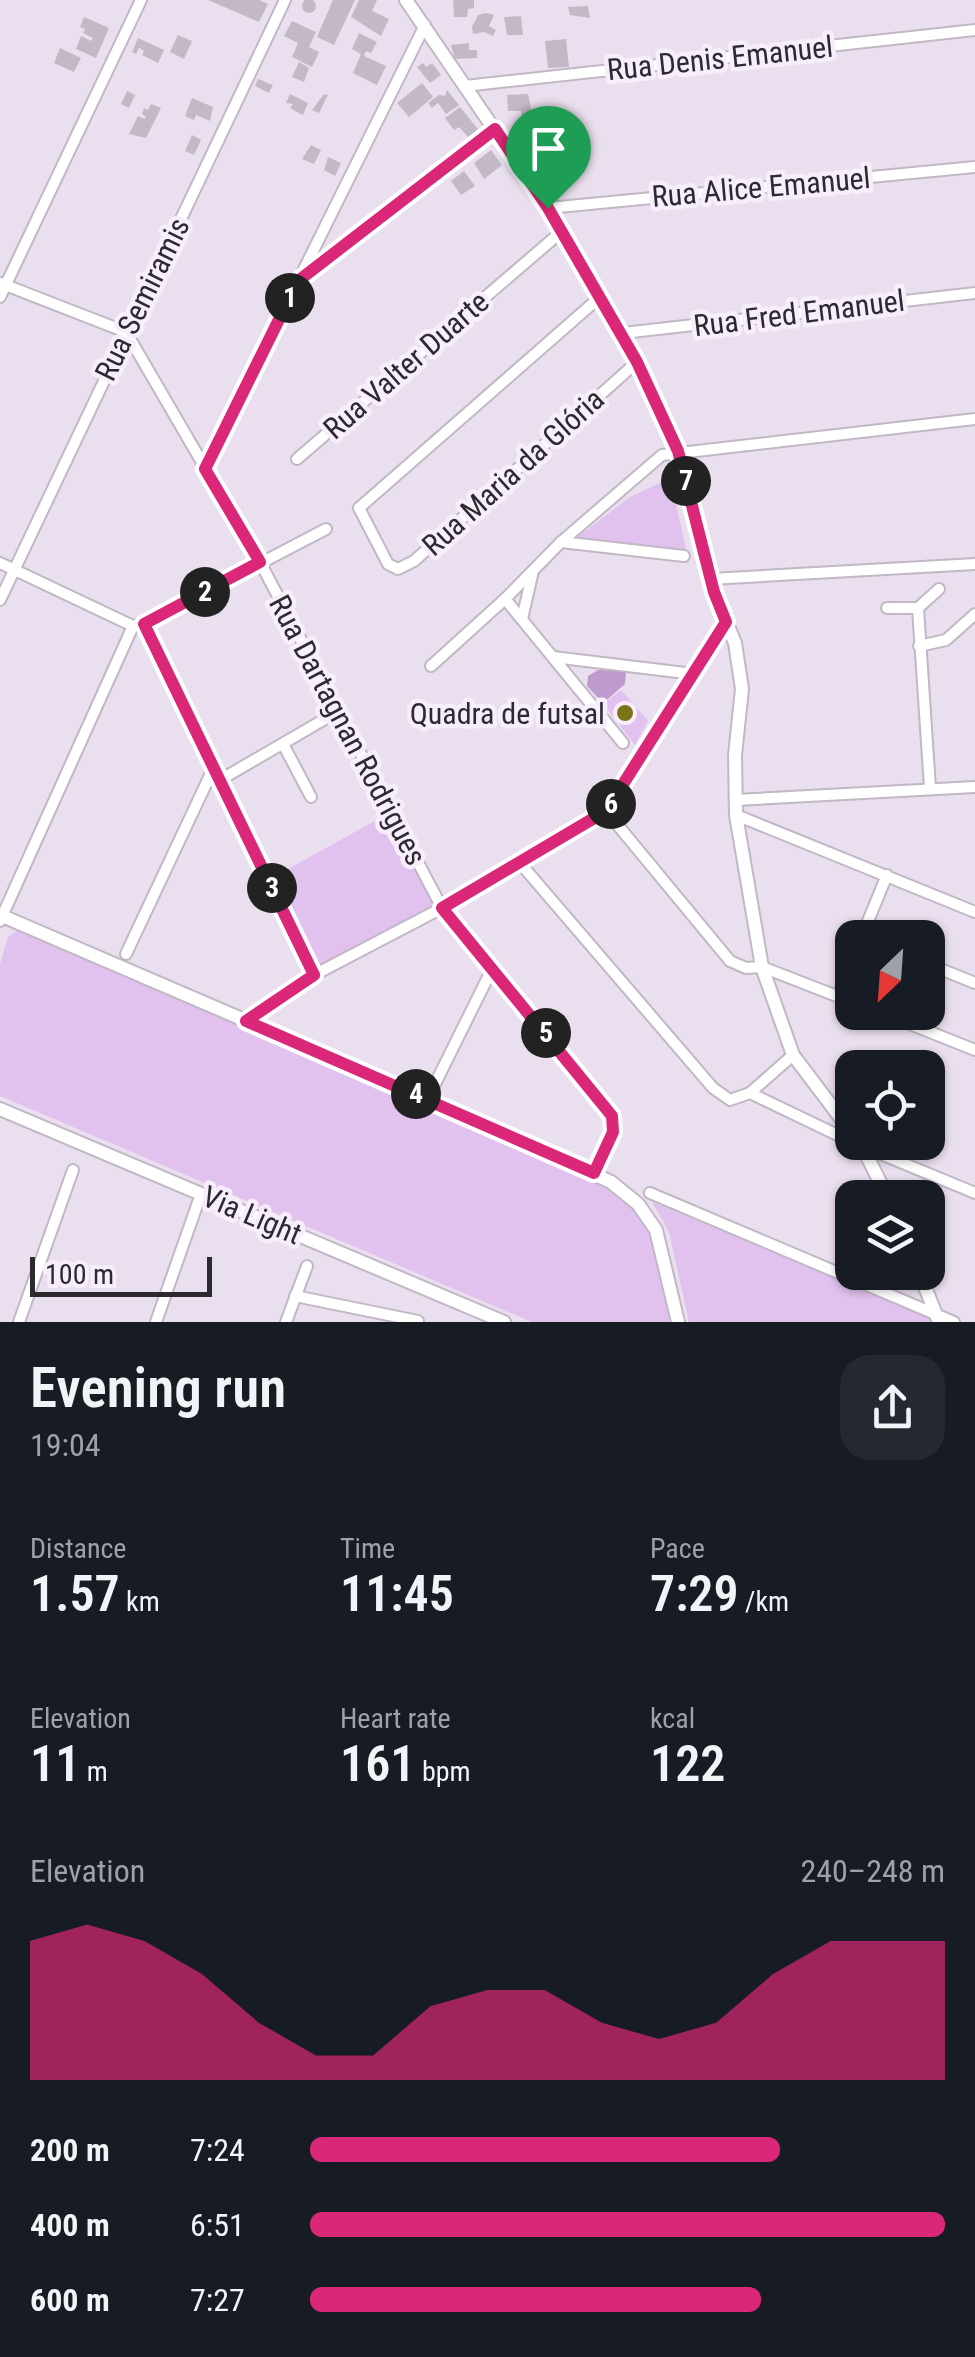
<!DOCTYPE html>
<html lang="en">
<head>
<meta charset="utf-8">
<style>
	:root { --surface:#171b24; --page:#242831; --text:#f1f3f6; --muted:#9ea1a6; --accent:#db2777 }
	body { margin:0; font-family:"Roboto Condensed",sans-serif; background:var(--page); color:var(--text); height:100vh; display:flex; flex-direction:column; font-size:38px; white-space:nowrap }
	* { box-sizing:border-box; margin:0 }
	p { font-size:32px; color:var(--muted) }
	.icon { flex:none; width:55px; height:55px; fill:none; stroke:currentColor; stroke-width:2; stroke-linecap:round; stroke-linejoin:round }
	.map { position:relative; height:1322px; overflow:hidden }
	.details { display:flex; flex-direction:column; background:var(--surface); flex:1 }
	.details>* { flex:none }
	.needle { width:65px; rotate:205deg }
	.buttons { position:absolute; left:835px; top:920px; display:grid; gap:20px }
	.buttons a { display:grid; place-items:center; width:110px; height:110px; border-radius:20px; background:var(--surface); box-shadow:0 2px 8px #0004; font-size:50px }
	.scale { position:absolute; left:30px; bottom:25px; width:182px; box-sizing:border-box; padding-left:10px; border:5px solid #2d2a2f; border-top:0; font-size:28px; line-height:35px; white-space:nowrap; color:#2d2a2f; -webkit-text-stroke:8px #f7edfb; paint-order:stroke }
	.pin { position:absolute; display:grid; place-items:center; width:85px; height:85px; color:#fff; margin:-102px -42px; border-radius:50% 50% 50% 0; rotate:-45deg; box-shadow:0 0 10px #0007 }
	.pin .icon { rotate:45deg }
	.km { position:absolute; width:50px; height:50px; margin:-25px; border-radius:50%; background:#222; color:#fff; font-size:28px; line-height:50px; text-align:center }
	.round { display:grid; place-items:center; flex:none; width:105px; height:105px; border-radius:30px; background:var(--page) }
	.summary { display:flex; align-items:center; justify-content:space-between; height:170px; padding:0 30px }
	h1 { font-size:55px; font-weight:600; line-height:75px }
	.figures { display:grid; grid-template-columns:repeat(3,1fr); gap:15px; height:170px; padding:10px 30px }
	.figures div { display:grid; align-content:center }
	.figures b { font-size:50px; font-weight:600 }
	.figures small { font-size:28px; font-weight:400 }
	.figures p { font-size:28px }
	.chart { height:280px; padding:20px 30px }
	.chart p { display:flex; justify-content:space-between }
	.chart svg { width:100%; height:180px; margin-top:10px; fill:var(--accent); opacity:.7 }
	ul { padding:0 30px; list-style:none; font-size:32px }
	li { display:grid; grid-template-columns:160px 120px 1fr; align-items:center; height:75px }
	li i { height:25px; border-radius:12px; background:var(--accent) }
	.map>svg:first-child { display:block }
</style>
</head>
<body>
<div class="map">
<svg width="975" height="1322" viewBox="0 0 975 1322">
	<rect width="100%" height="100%" fill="#eadfee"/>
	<!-- green -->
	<g fill="#e1c1ee">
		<path d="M670 478 686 548 680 553 575 539 630 497Z"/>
		<path d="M621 690 648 721 635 745 603 704Z"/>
		<path d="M391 812 442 908 314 975 268 880Z"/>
		<path d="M21 928 289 1042C322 1063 355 1079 393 1087L618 1188 655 1233 673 1322H532L0 1096V964L8 937Z"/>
		<path d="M652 1202 934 1320 935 1322H689L669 1232Z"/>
	</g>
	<!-- water -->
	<path fill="#be9bcc" d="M598 670 626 671 625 684 603 703 587 686 588 676Z"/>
	<!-- building -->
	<g fill="#c2b8c6">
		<circle cx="309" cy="6" r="7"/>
		<path d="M208 0H259L268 4 259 22Z"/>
		<path d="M333 0H355L334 45 317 37Z"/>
		<path d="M359 0H377L372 11 389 19 381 36 351 17Z"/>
		<path d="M453 0H474V8L468 9 467 17H454Z"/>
		<path d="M588 6 590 18 570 15 568 7Z"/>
		<path d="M486 13 494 15 489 26 496 30 493 36 484 32 473 34 472 27 478 15Z"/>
		<path d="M521 16 523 35H507L504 17Z"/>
		<path d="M84 17 109 28 96 58 76 49 81 36 91 41 93 38 83 33 85 29 80 27Z"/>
		<path d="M292 21 316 32 309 47 319 52 312 67 292 57 298 43 284 36Z"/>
		<path d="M359 33 377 42 371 53 366 51 364 56 386 66 377 85 353 73 361 54 352 49Z"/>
		<path d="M178 35 192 41 184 59 170 52Z"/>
		<path d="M138 38 164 50 158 63 142 55 144 51 139 48 136 54 132 52Z"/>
		<path d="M566 39 569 67 548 68 545 41Z"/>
		<path d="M469 43V50H477V58L455 59 451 45Z"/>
		<path d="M60 48 81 58 74 72 54 63Z"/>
		<path d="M299 62 309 68 304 82 292 77Z"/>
		<path d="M423 63 426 67 432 63 441 75 430 83 417 67Z"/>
		<path d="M258 79 273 85 269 93 255 86Z"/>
		<path d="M422 83 433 97 409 117 397 103Z"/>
		<path d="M447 90 459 105 446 114 438 103 432 108 428 103 439 95 445 96Z"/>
		<path d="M127 91 135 95 129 108 121 104Z"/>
		<path d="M290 94 308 103 303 115 290 108 293 104 286 103Z"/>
		<path d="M324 94 328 95 319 113 312 110Z"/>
		<path d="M528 94 534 122 523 123 521 111H508L507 95Z"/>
		<path d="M192 98 213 107 210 121 196 115 194 120 185 116Z"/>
		<path d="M151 104 161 108 146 138 129 134 138 116 145 119 146 117 142 114 144 108 148 110Z"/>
		<path d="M460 107 482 134 478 137 476 134 469 138 459 127 454 130 445 118Z"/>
		<path d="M192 135 201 140 194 155 185 151Z"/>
		<path d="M311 145 321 150 314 164 302 159Z"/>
		<path d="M491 150 502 165 484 179 474 163Z"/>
		<path d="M328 157 341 163 335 176 324 170Z"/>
		<path d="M464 171 475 186 461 195 451 181Z"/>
	</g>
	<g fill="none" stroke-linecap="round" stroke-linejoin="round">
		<!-- minor casing -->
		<g stroke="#c1b7c5" stroke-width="14">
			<g id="minor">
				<path d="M465 86 975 30"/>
				<path d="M548 208 975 167"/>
				<path d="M303 277 495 129"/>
				<path d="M0 283 126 332 260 562 442 908 612 1116 613 1132 595 1173"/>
				<path d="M0 297 141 0"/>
				<path d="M600 297 359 508 388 564 398 569 414 561 637 362"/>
				<path d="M623 333 975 293"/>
				<path d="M297 459 561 232"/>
				<path d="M205 469 425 25"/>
				<path d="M561 542 684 556"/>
				<path d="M0 563 133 626 144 624 314 975"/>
				<path d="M711 579 975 564"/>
				<path d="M505 599 623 743"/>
				<path d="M0 600 285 0"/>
				<path d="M887 608H918L939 589"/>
				<path d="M918 608 930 788"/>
				<path d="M522 619 533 571"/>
				<path d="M144 624 326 529"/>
				<path d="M919 646 946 640 975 614"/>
				<path d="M553 657 694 674"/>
				<path d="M431 666 505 599 561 542 662 455 975 419"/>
				<path d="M283 744 311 797"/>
				<path d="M220 780 337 712"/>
				<path d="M736 800 975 787"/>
				<path d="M606 811 730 961 746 968 762 967 852 1002"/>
				<path d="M736 815 975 912"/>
				<path d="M520 863 713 1088 730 1100 750 1093 852 1142"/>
				<path d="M0 921 133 626"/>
				<path d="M861 938 887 875"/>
				<path d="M126 954 214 767"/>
				<path d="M928 964 975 983"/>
				<path d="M838 996 852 959"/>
				<path d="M880 1012 975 1050"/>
				<path d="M246 1021 314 975 442 908 606 811 726 622"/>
				<path d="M434 1086 493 967"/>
				<path d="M750 1093 793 1055"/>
				<path d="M859 1145 975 1193"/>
				<path d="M650 1193 954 1322"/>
				<path d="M295 1296 418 1321"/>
				<path d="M19 1322 73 1170"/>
				<path d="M156 1322 201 1194"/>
				<path d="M286 1322 307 1266"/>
			</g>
		</g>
		<!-- tertiary casing -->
		<g stroke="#c1b7c5" stroke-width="16">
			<g id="tertiary">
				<path d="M406 0 548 208 623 333 678 451 714 592 735 643 742 689 735 755 736 815 762 967 793 1055 852 1133"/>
				<path d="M0 915 428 1099 611 1182 638 1204 656 1230 678 1322"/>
				<path d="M0 1109 504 1322"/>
				<path d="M860 1142 888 1198"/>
				<path d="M919 1272 939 1322"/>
			</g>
		</g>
		<!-- minor -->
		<use href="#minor" stroke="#fff" stroke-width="10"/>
		<!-- tertiary -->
		<use href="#tertiary" stroke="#fff" stroke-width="12"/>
	</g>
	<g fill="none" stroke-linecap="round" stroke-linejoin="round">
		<!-- route casing -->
		<g stroke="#fff" stroke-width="20">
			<path id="route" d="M495 129 548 208 637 362 678 451 714 592 726 622 606 811 442 908 612 1116 613 1132 594 1173 246 1021 314 975 144 624 260 562 205 469 298 281Z"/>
		</g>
		<!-- route -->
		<use href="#route" stroke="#db2777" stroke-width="12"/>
	</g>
	<!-- markers -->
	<circle fill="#797418" stroke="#f7edfb" stroke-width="4" cx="625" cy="713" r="10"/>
	<g text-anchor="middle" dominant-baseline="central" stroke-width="9" stroke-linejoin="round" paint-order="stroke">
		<!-- street labels -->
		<g font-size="30" fill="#2d2a2f" stroke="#f7edfb">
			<text transform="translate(720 58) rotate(-6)">Rua Denis Emanuel</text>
			<text transform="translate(761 187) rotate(-5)">Rua Alice Emanuel</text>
			<text transform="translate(142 299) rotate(-64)">Rua Semiramis</text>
			<text transform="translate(799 313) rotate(-7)">Rua Fred Emanuel</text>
			<text transform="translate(406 365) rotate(-41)">Rua Valter Duarte</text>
			<text transform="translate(513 472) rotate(-42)">Rua Maria da Glória</text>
			<text transform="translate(348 730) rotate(62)">Rua Dartagnan Rodrigues</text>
			<text transform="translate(252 1215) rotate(23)">Via Light</text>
		</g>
		<!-- poi labels -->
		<g font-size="30" fill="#2d2a2f" stroke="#f7edfb" text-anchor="end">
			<text x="605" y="713">Quadra de futsal</text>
		</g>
	</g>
</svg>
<div class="buttons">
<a><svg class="needle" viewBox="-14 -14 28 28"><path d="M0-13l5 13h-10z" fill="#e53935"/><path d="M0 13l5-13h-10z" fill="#9ea1a6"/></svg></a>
<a><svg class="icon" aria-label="locate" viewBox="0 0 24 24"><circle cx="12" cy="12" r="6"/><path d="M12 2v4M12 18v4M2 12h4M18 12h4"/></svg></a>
<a><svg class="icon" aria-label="layers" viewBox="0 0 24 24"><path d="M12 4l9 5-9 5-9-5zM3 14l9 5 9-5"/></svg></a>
</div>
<div class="scale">100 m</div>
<div class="pin" style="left:548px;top:208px;background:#1e9e55"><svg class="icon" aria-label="arrive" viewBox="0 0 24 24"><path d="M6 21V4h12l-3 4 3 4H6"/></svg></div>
<b class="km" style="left:290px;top:298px">1</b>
<b class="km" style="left:205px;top:592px">2</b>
<b class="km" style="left:272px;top:888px">3</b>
<b class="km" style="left:416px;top:1094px">4</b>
<b class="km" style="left:546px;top:1033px">5</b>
<b class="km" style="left:611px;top:804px">6</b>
<b class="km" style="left:686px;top:481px">7</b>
</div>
<section class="details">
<div class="summary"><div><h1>Evening run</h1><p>19:04</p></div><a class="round"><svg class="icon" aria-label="share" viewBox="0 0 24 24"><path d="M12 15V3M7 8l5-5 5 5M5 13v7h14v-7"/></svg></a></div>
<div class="figures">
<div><p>Distance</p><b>1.57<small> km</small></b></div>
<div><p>Time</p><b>11:45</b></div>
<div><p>Pace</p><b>7:29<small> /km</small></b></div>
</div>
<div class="figures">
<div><p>Elevation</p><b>11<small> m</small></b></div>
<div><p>Heart rate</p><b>161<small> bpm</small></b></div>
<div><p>kcal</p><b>122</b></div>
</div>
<div class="chart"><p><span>Elevation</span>240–248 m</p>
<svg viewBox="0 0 160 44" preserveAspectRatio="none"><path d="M0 44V10L10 6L20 10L30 18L40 30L50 38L60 38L70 26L80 22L90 22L100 30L110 34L120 30L130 18L140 10L150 10L160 10V44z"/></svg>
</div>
<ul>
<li><b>200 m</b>7:24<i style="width:74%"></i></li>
<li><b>400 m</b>6:51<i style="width:100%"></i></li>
<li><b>600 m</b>7:27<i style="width:71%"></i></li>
</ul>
</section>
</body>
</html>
